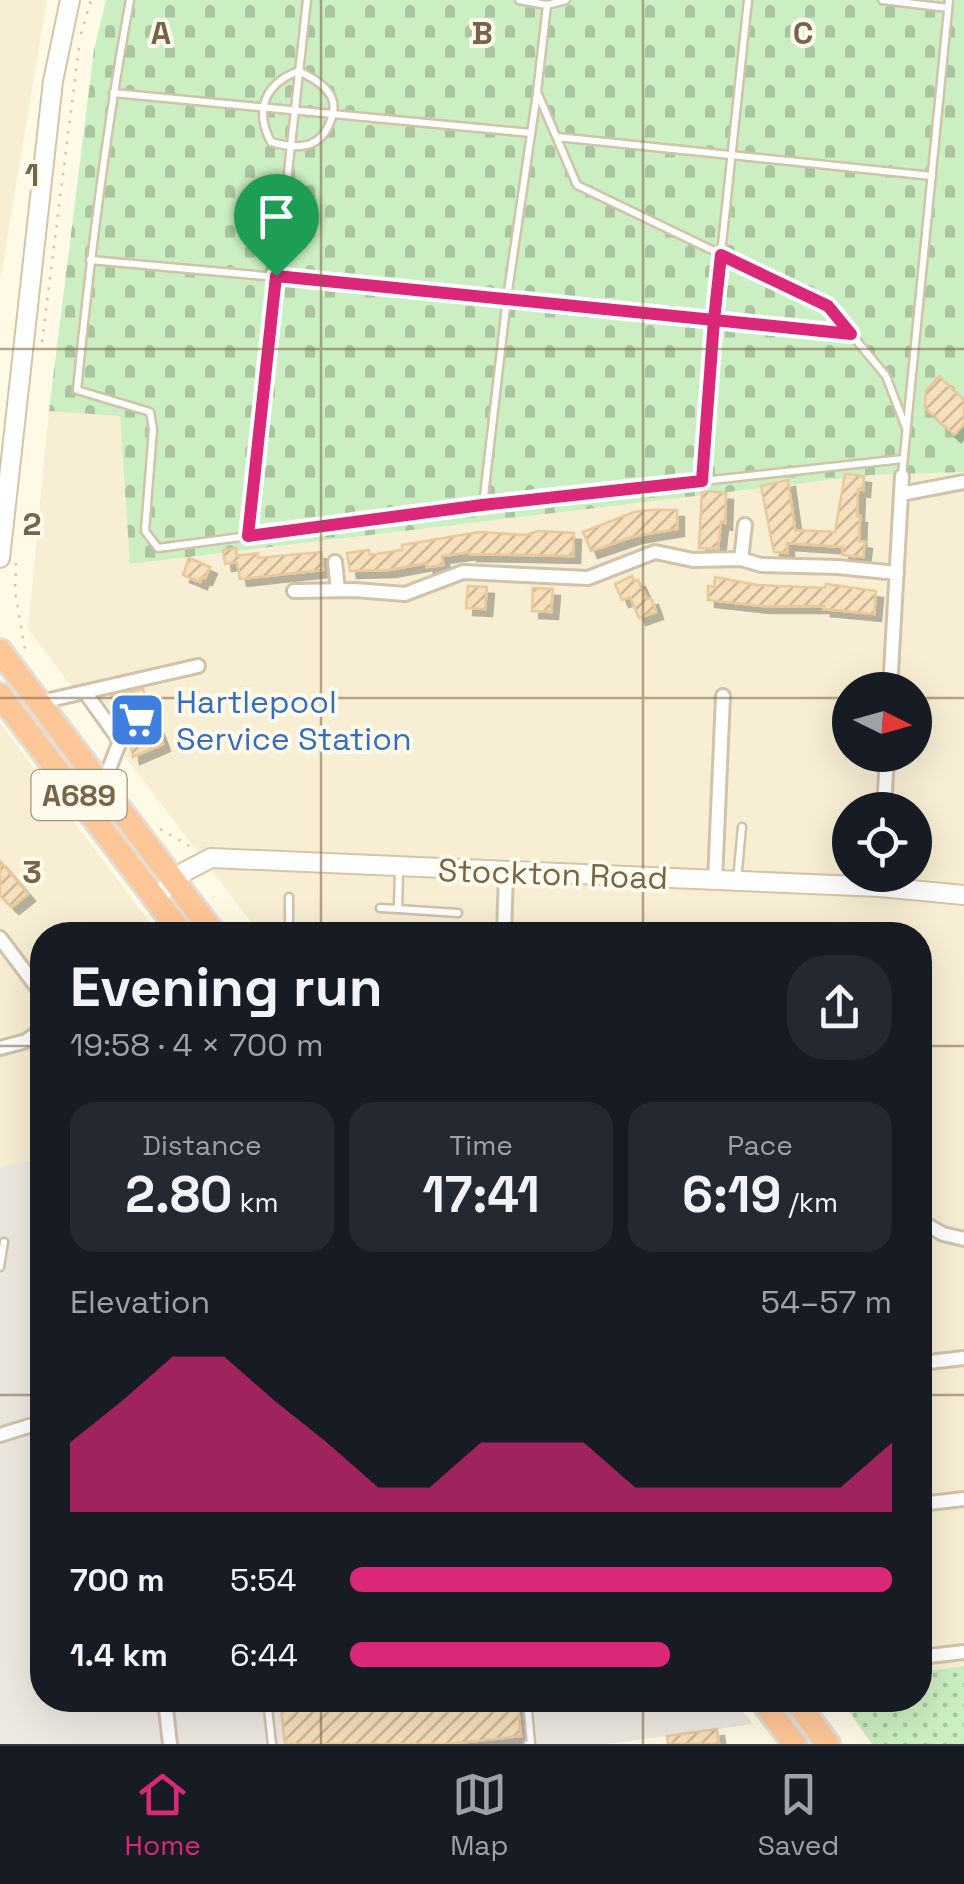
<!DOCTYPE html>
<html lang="en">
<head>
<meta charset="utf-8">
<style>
	:root { --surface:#171b24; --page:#242831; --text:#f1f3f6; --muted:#9ea1a6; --line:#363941; --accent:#db2777 }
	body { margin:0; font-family:"Space Grotesk",sans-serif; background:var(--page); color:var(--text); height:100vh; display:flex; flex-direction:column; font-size:38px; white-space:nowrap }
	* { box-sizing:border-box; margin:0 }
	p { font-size:32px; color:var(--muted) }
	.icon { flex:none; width:55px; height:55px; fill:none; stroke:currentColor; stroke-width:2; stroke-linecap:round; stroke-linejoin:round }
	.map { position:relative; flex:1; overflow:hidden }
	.details { position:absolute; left:30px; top:922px; width:902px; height:790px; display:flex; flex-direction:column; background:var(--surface); border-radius:40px; box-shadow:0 10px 40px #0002 }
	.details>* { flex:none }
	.needle { width:65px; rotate:95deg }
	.tools { position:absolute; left:832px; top:672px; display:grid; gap:20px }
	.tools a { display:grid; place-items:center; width:100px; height:100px; border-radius:50%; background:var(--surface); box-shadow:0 10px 40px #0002; font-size:50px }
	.pin { position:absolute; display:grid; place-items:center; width:85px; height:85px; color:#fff; margin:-102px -42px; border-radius:50% 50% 50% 0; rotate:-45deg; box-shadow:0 0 10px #0007 }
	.pin .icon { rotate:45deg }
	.round { display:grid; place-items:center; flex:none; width:105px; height:105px; border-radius:40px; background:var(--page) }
	.head { display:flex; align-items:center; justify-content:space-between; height:170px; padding:0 40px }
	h1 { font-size:55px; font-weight:600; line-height:75px }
	.stats { display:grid; grid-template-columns:repeat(3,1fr); gap:15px; height:170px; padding:10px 40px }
	.stats div { display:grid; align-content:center; border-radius:25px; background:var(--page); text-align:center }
	.stats b { font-size:50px; font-weight:600 }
	.stats small { font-size:28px; font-weight:400 }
	.stats p { font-size:28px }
	.chart { height:280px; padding:20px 40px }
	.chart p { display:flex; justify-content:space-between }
	.chart svg { width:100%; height:180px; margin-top:10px; fill:var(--accent); opacity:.7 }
	ul { padding:0 40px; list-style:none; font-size:32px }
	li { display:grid; grid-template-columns:160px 120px 1fr; align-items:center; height:75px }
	li i { height:25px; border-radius:12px; background:var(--accent) }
	.tabs { display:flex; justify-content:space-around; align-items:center; height:140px; border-top:2px solid var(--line); background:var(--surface); font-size:28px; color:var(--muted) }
	.tabs a { display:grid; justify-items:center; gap:5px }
	.tabs .selected { color:var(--accent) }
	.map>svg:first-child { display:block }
</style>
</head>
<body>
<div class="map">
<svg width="964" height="1744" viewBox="0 0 964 1744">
	<defs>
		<pattern id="cemetery-stones" width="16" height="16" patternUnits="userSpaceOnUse" patternTransform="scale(2.5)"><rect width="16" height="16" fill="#cbeec2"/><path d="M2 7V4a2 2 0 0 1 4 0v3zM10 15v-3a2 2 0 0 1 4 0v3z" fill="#aac49f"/></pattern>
		<pattern id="garden-dots" width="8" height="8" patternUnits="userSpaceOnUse" patternTransform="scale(2.5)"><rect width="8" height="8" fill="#cbeec2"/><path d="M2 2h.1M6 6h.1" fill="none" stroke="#aac49f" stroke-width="1.8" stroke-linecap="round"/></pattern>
		<pattern id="building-hatch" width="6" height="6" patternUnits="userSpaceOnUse" patternTransform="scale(2.5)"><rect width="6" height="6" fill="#f6dfba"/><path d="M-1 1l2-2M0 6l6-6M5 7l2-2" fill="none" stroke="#ccb899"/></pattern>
		<filter id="shadow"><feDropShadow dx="7" dy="7" stdDeviation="0" flood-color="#0004"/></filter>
	</defs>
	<rect width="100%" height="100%" fill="#fefae5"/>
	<!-- residential -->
	<g fill="#f7eed3" fill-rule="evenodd">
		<path d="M0 0H47L0 282Z"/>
		<path d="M49 411 120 415 131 564 870 475 964 472V1744L920 1700V935H261L28 629ZM850 690H915V755H850ZM850 810H915V875H850Z"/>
		<path d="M0 723 159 935H42V1157L0 1168Z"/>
	</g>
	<!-- industrial -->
	<path fill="#eee9e0" d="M42 1157V1700H734L753 1724 608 1744H0V1168Z"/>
	<!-- cemetery -->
	<path fill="url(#cemetery-stones)" d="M106 0H964V472L870 475 130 564 120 416 49 411 94 50Z"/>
	<!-- garden -->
	<path fill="url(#garden-dots)" d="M964 1666V1744H872L841 1700H920V1672Z"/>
	<!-- building -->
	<g fill="url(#building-hatch)" stroke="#eac999" stroke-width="2.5" filter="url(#shadow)">
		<path d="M939 376 964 400V424L954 435 925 408 926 391Z"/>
		<path d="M845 474 864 476 863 490 858 489 857 516H860L859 541 865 542 863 557 842 555 843 547 787 543V553L774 552 761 486 788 480 795 530 835 532Z"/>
		<path d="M702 491 726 493 725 523 721 522 718 549 699 548Z"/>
		<path d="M650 510H677V529L635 536 591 551 583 532 634 512Z"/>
		<path d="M538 531 574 533 573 556 470 554V552L442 556 443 565 427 567 426 563 389 570 350 571 347 553 369 550 370 555 402 550V545L479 532 526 535Z"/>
		<path d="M236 548 237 556 258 553V558L321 552 323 570 240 579 237 562 225 564 223 550Z"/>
		<path d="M189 558 210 567 205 578 202 577 200 582 183 575Z"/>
		<path d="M632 576 634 581 638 580 647 599 651 598 656 612 639 618 630 597 622 600 615 584Z"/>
		<path d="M715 577 757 585 825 588 826 584 876 591 874 614 824 609V606H763L708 600V586L714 587Z"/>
		<path d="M468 586 487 587 485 609 466 608Z"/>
		<path d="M533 588 553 589 551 612 532 611Z"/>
		<path d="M143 689 163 744 133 757 130 739 111 696Z"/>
		<path d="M0 861 28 894 12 907 0 896Z"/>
		<path d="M280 1700H517L521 1736 448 1744H285Z"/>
		<path d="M717 1729 719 1744H668L667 1736Z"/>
	</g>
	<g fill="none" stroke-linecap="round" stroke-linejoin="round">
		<!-- lane casing -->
		<g stroke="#d1c3aa" stroke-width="11">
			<g id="lane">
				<path d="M130 0C106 129 90 259 77 390L150 412 153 429 145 531 158 548 483 505 903 459"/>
				<path d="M519 0 547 5 566 0"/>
				<path d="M882 0 948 8"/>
				<path d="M547 5 537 92 577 185 828 306 886 376 906 428"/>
				<path d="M299 71C312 78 323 83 331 96 335 104 334 112 331 120 321 149 298 150 271 142 254 110 265 83 299 71Z"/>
				<path d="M113 93 531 133"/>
				<path d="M557 137 932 176"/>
				<path d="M90 260 507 298 851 334"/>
				<path d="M902 476 949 0"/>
				<path d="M702 481 714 320 748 0"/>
				<path d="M483 505 507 298 537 93"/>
				<path d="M248 536 307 0"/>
				<path d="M399 871 398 909 458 913"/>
				<path d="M737 881 742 827"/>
				<path d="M289 897V929L296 933 325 935"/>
				<path d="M380 908 398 909"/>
				<path d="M0 1267 4 1242"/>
				<path d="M267 1700 272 1744"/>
				<path d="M527 1700 531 1744H528"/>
			</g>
		</g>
		<!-- street casing -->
		<g stroke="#d1c3aa" stroke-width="18">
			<g id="street">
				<path d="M901 494 964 482"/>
				<path d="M741 559 745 525"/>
				<path d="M335 562 338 590"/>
				<path d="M294 591 355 590 405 594 463 572 588 578 655 552 693 560 741 559 761 565 838 567 897 573"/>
				<path d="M890 690 902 476"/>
				<path d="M85 692 120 741 103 784"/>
				<path d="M41 702 198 666"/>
				<path d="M884 810 887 755"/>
				<path d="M715 881 723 696"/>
				<path d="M504 935 506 873"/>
				<path d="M0 938 42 994"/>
				<path d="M0 1048 26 1041 42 1030"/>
				<path d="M920 1221 943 1234 964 1239"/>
				<path d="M920 1363 964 1358"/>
				<path d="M0 1435 42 1422"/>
				<path d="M920 1504 964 1499"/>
				<path d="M920 1657 964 1652"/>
				<path d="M165 1700 170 1744"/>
			</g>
		</g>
		<!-- secondary casing -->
		<g stroke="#d5c5a7" stroke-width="22">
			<g id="secondary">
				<path d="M0 558 53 81 70 0"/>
				<path d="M155 898 186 871 211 858 880 887 964 895"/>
			</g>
		</g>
		<!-- highway casing -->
		<g stroke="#e2ddd7" stroke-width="28">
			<g id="highway">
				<path d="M0 651 215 935"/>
				<path d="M0 695 183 935"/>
				<path d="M761 1700 795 1744"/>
				<path d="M795 1700 828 1744"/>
			</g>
		</g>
		<!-- path -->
		<g stroke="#dcc29d" stroke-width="2.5" stroke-dasharray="2.5 8" stroke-linecap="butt">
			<path d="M81 34 91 0"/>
			<path d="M42 342 79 47"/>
			<path d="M16 563 15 591 25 650"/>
			<path d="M160 829 193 848"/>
		</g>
		<!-- lane -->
		<use href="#lane" stroke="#fff" stroke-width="6"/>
		<!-- street -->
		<use href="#street" stroke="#fff" stroke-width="12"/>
		<!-- secondary -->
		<use href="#secondary" stroke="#fff" stroke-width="18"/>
		<!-- highway -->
		<use href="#highway" stroke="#fec797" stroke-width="22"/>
	</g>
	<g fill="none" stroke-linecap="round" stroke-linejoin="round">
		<!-- route casing -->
		<g stroke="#fff" stroke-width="20">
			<path id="route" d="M276 276 248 536 482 505 702 481 714 320 851 334 828 306 721 255 714 320 276 276"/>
		</g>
		<!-- route -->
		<use href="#route" stroke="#db2777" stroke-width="12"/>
	</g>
	<!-- grid -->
	<path fill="none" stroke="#7a6447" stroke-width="2.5" stroke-opacity="0.55" d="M321 0V935M643 0V935M0 349H964M0 698H850M915 698H964M0 1046H42M920 1046H964M0 1395H42M920 1395H964M321 1700V1744M643 1700V1744"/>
	<!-- icons -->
	<defs>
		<g id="supermarket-square" transform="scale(2.875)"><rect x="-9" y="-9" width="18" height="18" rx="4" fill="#3f7fe0" stroke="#fffcee"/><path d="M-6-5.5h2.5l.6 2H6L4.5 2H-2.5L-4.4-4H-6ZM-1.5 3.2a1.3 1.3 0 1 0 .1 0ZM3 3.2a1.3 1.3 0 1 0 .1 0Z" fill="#fff"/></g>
	</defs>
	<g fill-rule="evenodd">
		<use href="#supermarket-square" x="137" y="720"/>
	</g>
	<g text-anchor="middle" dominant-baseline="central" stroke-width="8" stroke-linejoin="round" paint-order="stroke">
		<!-- shield labels -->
		<rect fill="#fffcee" stroke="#a29279" stroke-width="2.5" x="31.5" y="770" width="95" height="50" rx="8"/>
		<g font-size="30" font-weight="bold" fill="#7a6447">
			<text x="79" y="795">A689</text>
		</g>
		<!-- shop labels -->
		<g font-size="32" fill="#366cbe" stroke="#fffcee" text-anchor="start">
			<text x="176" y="702">Hartlepool<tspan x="176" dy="37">Service Station</tspan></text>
		</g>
		<!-- street labels -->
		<g font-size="32" fill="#7a6447" stroke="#fffcee">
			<text transform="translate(553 874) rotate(2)">Stockton Road</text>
		</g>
	</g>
	<g font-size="32" text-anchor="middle" font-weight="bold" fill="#7a6447" stroke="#fffcee" stroke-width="8" stroke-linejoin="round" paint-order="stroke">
		<text x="161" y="44">A</text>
		<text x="482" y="44">B</text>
		<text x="803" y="44">C</text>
		<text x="32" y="186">1</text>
		<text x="32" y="535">2</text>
		<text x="32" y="883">3</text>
	</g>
</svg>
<div class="tools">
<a><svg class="needle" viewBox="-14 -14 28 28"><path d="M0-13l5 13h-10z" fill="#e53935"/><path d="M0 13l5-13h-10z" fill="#9ea1a6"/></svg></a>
<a><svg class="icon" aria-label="locate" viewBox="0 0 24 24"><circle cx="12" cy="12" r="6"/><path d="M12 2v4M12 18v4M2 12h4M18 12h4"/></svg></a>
</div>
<div class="pin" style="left:276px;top:276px;background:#1e9e55"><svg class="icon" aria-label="arrive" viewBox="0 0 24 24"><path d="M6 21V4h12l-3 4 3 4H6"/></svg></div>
<section class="details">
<div class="head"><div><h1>Evening run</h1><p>19:58 · 4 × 700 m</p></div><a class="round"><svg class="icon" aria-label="share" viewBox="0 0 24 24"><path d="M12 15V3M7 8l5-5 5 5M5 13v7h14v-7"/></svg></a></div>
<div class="stats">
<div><p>Distance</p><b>2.80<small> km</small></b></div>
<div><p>Time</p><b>17:41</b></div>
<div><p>Pace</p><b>6:19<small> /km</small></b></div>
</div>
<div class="chart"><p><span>Elevation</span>54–57 m</p>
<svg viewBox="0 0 160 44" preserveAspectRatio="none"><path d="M0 44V27L10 17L20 6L30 6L40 17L50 27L60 38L70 38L80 27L90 27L100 27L110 38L120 38L130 38L140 38L150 38L160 27V44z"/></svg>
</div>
<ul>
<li><b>700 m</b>5:54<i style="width:100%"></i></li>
<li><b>1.4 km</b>6:44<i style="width:59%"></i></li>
</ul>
</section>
</div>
<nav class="tabs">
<a class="selected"><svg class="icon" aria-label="home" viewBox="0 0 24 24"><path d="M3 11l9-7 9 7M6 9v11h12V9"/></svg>Home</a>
<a><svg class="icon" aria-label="map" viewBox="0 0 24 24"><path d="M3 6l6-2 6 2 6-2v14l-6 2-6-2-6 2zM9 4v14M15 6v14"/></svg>Map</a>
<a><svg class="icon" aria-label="saved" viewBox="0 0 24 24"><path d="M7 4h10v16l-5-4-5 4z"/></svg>Saved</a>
</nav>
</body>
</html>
